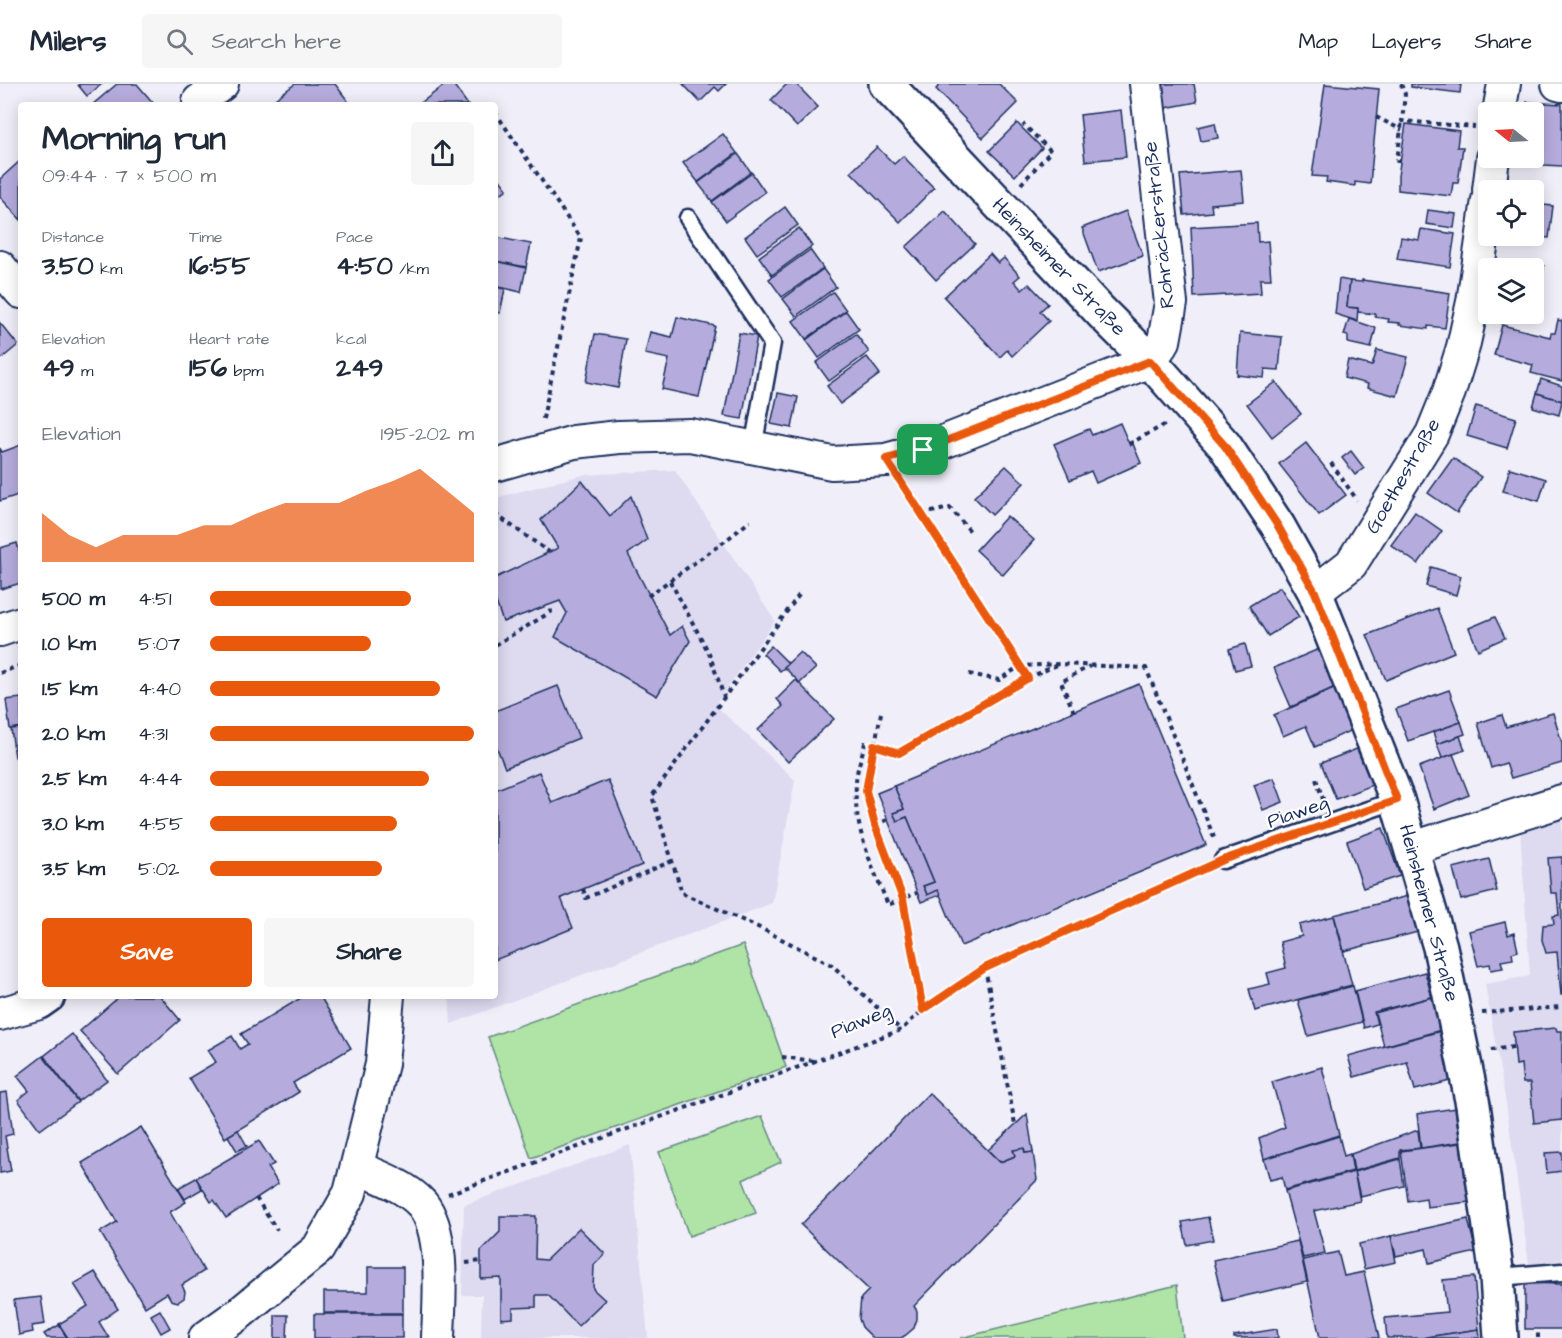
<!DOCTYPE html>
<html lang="en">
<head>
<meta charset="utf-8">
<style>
	:root { --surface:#fff; --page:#f6f6f7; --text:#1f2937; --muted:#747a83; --line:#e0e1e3; --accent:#ea580c }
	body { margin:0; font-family:"Architects Daughter",sans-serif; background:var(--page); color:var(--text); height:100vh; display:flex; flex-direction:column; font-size:22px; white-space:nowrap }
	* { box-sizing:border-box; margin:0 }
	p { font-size:20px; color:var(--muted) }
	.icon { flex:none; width:33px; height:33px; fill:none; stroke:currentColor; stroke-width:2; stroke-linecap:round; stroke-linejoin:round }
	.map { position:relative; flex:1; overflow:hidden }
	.drawer { position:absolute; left:18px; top:18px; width:480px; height:897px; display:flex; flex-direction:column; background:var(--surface); border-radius:6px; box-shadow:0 3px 15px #0003 }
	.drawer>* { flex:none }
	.needle { width:39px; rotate:288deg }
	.controls { position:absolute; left:1478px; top:18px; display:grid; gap:12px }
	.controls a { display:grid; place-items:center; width:66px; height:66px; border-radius:6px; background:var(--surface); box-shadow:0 3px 15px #0003; font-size:30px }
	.pin { position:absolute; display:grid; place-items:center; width:51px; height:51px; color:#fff; margin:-26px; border-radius:12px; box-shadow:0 3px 9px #0006 }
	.round { display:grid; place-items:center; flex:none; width:63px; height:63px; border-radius:6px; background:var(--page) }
	.summary { display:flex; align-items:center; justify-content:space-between; height:102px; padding:0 24px }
	h1 { font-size:33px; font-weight:800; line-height:45px }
	.stats { display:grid; grid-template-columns:repeat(3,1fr); gap:9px; height:102px; padding:6px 24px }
	.stats div { display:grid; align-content:center }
	.stats b { font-size:26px; font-weight:800 }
	.stats small { font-size:16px; font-weight:400 }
	.stats p { font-size:16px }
	.chart { height:168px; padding:12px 24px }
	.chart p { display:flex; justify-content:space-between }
	.chart svg { width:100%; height:108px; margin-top:6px; fill:var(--accent); opacity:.7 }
	.cta { display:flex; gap:12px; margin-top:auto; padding:12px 24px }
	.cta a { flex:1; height:69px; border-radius:6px; background:var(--accent); color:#fff; font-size:24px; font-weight:800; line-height:69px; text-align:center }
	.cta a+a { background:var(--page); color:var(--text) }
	ul { padding:0 24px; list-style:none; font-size:20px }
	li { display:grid; grid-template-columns:96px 72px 1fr; align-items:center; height:45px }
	li i { height:15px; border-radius:8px; background:var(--accent) }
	header { display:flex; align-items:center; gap:36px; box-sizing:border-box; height:84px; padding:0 30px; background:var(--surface); border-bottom:2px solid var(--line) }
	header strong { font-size:28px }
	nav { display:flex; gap:33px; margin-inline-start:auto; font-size:21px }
	.search { width:420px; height:54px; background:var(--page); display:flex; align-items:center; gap:15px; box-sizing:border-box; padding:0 21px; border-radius:6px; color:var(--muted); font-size:22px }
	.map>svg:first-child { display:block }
</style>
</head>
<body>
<header>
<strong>Milers</strong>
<div class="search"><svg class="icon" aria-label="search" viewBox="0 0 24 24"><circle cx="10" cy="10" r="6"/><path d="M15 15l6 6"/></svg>Search here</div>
<nav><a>Map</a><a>Layers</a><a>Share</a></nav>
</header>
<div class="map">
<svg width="1562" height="1254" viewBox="0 0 1562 1254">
	<rect width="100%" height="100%" fill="#f0eef8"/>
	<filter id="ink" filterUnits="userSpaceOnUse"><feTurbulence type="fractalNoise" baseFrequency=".0167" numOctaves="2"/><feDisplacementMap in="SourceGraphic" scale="12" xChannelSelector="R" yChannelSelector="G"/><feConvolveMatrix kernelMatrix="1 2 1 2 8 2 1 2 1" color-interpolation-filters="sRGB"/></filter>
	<g filter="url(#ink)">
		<!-- built -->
		<g fill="#dedaf0">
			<path d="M675 386 775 537 715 621 795 696 772 819 451 940 449 912H495V414L583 391Z"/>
			<path d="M1562 731V1177L1529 1180 1506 1019 1485 900 1530 892 1520 744Z"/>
			<path d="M630 1061 648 1254H481L482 1211H462L464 1121Z"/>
		</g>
		<!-- green -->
		<g fill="#afe4a6" stroke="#658a82" stroke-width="1.5">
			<path d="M743 861 786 983 531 1074 488 953Z"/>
			<path d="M762 1032 781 1078 743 1096 756 1129 689 1152 659 1068Z"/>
			<path d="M1177 1201 1183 1254H961Z"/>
		</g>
		<!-- building -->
		<g fill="#b5acdd" stroke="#1b2f5e" stroke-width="1.5">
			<path d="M80 0H102L87 12 78 1Z"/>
			<path d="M117 0H137L155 21H92Z"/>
			<path d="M295 0H335L351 21H267Z"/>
			<path d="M446 0H453L468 21H418Z"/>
			<path d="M683 0H726L719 7 715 3 700 18Z"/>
			<path d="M787 0H796L818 23 797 43 771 16Z"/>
			<path d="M941 0H999L1018 19 983 54 936 5Z"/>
			<path d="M1162 0H1194L1197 18 1165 24Z"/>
			<path d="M1325 0 1379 5 1370 100 1355 98V102L1326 98 1327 93 1312 92Z"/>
			<path d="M1411 0H1461L1460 9 1411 3Z"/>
			<path d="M1527 18 1562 20V82L1524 80V74H1533V28H1527Z"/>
			<path d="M1121 26 1126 73 1085 77 1080 31Z"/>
			<path d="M1017 39 1042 64 1015 92 989 67Z"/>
			<path d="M1215 39 1218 54 1201 57 1198 43Z"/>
			<path d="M1406 40 1459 47 1457 63H1463L1458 99H1453L1451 112 1398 106V92Z"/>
			<path d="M723 50 737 69 698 98 683 79Z"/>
			<path d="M877 63 894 80 903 72 934 104 900 138 851 88Z"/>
			<path d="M738 70 751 88 712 117 698 99Z"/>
			<path d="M21 76V136L0 113V95Z"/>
			<path d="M1241 86 1244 117 1211 120 1212 128 1184 131 1180 91Z"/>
			<path d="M495 89 507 105 495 114Z"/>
			<path d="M752 89 765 108 726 137 712 118Z"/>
			<path d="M1533 120 1553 122 1549 154 1530 152H1533Z"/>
			<path d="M785 123 798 141 757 170 745 153Z"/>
			<path d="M1428 126 1456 130 1454 144 1426 140Z"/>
			<path d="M945 127 975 160 936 196 906 163Z"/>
			<path d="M1126 127 1143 172 1098 188 1082 144Z"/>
			<path d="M1257 139 1258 158 1268 157 1271 195H1260L1261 209 1194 213 1191 143Z"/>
			<path d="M799 144 812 162 772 191 759 173Z"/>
			<path d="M1421 145 1455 150 1450 183 1397 175 1401 153 1419 156Z"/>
			<path d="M495 153 531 160 526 183 495 177Z"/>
			<path d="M810 166 823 184 782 213 769 195Z"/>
			<path d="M990 170 998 179 1004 174 1020 192 1014 197 1022 206 1029 200 1048 220 1040 227 1049 237 1012 272 1007 266 1000 273 944 213Z"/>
			<path d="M495 177 526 184 521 208 495 202Z"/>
			<path d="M1508 179 1544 182 1540 218 1533 217V184H1507Z"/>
			<path d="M823 185 836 203 796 232 783 215Z"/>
			<path d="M1339 195 1350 197 1347 223 1358 224 1357 237 1335 230Z"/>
			<path d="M1362 196 1450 209 1445 244 1428 242V245L1399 241 1400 239 1388 238 1389 235 1375 233V230L1358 228V224L1347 223 1350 197 1362 198Z"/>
			<path d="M495 203 505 205 500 229 495 228Z"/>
			<path d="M833 208 846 226 806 255 793 237Z"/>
			<path d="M846 227 859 245 819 274 806 256Z"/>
			<path d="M677 233 715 242 699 313 662 305 669 275 645 270 650 248 672 253Z"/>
			<path d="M1349 235 1376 244 1371 264 1348 259V252L1344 251Z"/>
			<path d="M1558 236 1562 237V297L1531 289 1533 281 1494 271 1502 241 1550 253 1551 249H1555Z"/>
			<path d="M0 239 18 261 0 276Z"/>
			<path d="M739 249 757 252 742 335 724 332Z"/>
			<path d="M1240 249 1282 253 1279 286 1265 285 1264 294 1237 291Z"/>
			<path d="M595 250 626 255 618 304 586 298Z"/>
			<path d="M856 250 869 268 829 297 816 279Z"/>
			<path d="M1377 266 1408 273 1397 312 1367 304 1368 300 1344 294 1348 276 1372 282Z"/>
			<path d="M867 273 880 290 840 320 827 302Z"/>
			<path d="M1541 295 1562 302V317L1537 309Z"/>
			<path d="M1276 298 1301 330 1272 353 1247 320Z"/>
			<path d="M778 309 798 313 792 344 771 340Z"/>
			<path d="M1537 309 1562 317 1559 331 1533 323Z"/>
			<path d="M1476 322 1516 334 1507 364 1467 352Z"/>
			<path d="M1120 339 1130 362 1133 360 1141 379 1096 399 1091 387 1070 396 1054 360 1089 345 1092 351Z"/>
			<path d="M1306 359 1346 411 1319 431 1279 380Z"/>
			<path d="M21 361V410L0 417V364L2 368Z"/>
			<path d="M1351 367 1364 384 1355 391 1342 374Z"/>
			<path d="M1453 374 1481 393 1457 429 1428 409Z"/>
			<path d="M1006 382 1024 399 992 431 974 413Z"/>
			<path d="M1510 384 1546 395 1539 417 1503 407Z"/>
			<path d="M582 397 610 432 631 412 647 456 628 470 670 551 682 542 690 557 657 612 555 553 567 529 560 517 503 538 495 515V494L558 464 541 436Z"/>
			<path d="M1415 428 1442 447 1418 480 1391 461Z"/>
			<path d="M1007 432 1034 456 1003 491 976 466Z"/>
			<path d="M17 459 21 474V499L1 505 0 464Z"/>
			<path d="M1431 483 1461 492 1456 511 1426 502Z"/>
			<path d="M1280 503 1299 533 1268 552 1249 522Z"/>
			<path d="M1437 524 1454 568 1386 596 1367 551Z"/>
			<path d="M1495 533 1505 554 1478 566 1469 544Z"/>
			<path d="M1245 560 1251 582 1235 586 1229 565Z"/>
			<path d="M771 562 789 580 780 587 763 570Z"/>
			<path d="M1319 565 1335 603 1291 623 1274 584Z"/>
			<path d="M800 568 816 584 800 599 784 583Z"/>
			<path d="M796 596 834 635 788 678 758 646 783 622 777 615Z"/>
			<path d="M1139 600 1206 761 961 862 938 806 927 811 925 806 923 802 934 798 907 733 897 737 893 729 904 725 894 702Z"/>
			<path d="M558 602 579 654 505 684 495 659V627Z"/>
			<path d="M1336 604 1354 645 1315 663 1306 642 1283 652 1274 631Z"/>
			<path d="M1449 606 1461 638 1408 657 1396 625Z"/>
			<path d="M21 614V643L10 645 6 616Z"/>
			<path d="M1553 629 1562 659V679L1511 694 1506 679 1491 684 1478 639 1502 631 1506 643Z"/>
			<path d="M1461 638 1465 650 1437 660 1433 648Z"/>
			<path d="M21 644V672L15 673 11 645Z"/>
			<path d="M1460 652 1465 666 1442 674 1437 660Z"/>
			<path d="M1357 665 1372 701 1336 715 1321 679Z"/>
			<path d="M1453 670 1469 711 1434 725 1419 683Z"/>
			<path d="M539 688 552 719 608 696 642 781 561 814 573 844 495 876V706Z"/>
			<path d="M1274 694 1283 718 1263 726 1254 701Z"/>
			<path d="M894 702 904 725 893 729 897 737 907 733 934 798 923 802 925 806 927 811 938 806 940 811 921 818 877 709Z"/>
			<path d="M1383 744 1400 792 1363 804 1347 757Z"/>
			<path d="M1562 773V911H1561L1557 868 1546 869 1542 856 1543 841 1554 840 1553 832 1559 831 1557 809H1551L1548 774Z"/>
			<path d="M1489 775 1497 807 1461 816 1453 784Z"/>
			<path d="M1408 812 1418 848 1344 867 1334 831Z"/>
			<path d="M1334 832 1352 901 1255 927 1249 905 1270 900 1267 889 1286 884 1280 858 1302 852 1299 841Z"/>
			<path d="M1505 838 1508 851 1514 849 1518 867 1512 869 1513 875 1501 877 1503 884 1491 886 1490 880 1478 882 1469 847Z"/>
			<path d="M1425 888 1432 913 1374 928 1377 940 1364 944 1355 907Z"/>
			<path d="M1353 902 1362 938 1308 952 1298 916Z"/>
			<path d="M120 912H160L180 936 118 990 80 947Z"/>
			<path d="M304 912H320L351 964 293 999 299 1008 225 1054 189 994 216 978 208 966 232 952 240 965 248 960 241 950Z"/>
			<path d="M1432 913 1441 946 1384 962 1375 929Z"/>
			<path d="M1556 944 1557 947H1562V1036L1534 1039 1530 999H1523L1521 980 1516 981 1513 948Z"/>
			<path d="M1441 947 1454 996 1415 1006 1407 978 1354 993 1348 972Z"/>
			<path d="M72 950 107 996 78 1017 44 972Z"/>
			<path d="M43 972 78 1018 40 1046 18 1016 29 1007 17 992Z"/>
			<path d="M1322 983 1339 1051 1264 1075 1259 1054 1285 1043 1272 998Z"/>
			<path d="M7 1008 13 1050 5 1052 11 1087 0 1089V1009Z"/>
			<path d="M929 1009 1000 1078 1015 1072 1013 1066 1024 1064 1025 1069 1033 1068 1037 1096 914 1222 917 1227V1235L914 1244 906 1251 901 1254H873L862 1243 859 1235 861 1214 869 1206 801 1141Z"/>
			<path d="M1455 1024 1460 1058 1421 1064 1417 1030Z"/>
			<path d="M1027 1030 1033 1068 1025 1069 1024 1064 1013 1066 1015 1072 1000 1078 988 1066Z"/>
			<path d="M141 1043 186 1118 170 1128 204 1187 182 1201 185 1208 184 1214 178 1218 171 1216 167 1209 145 1223 100 1148 117 1138 82 1079Z"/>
			<path d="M238 1046 247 1062 237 1067 228 1052Z"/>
			<path d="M1418 1046 1420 1064 1400 1066V1074L1354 1087 1351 1070Z"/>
			<path d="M1339 1052 1344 1072 1350 1070 1353 1087 1285 1106 1282 1093 1270 1096 1264 1075Z"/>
			<path d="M259 1057 274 1080 268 1083 278 1100 226 1134 214 1116 211 1118 196 1094Z"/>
			<path d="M1460 1059 1469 1118 1427 1123 1426 1114 1408 1117 1401 1067Z"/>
			<path d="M1562 1068V1087L1547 1089 1545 1069Z"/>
			<path d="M1400 1075 1404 1102 1360 1112 1354 1088Z"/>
			<path d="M1354 1088 1360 1117 1314 1127 1325 1169 1303 1174 1285 1107Z"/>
			<path d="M196 1094 202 1105 185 1115 178 1104Z"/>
			<path d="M500 1132H536L535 1175 546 1176 579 1144 605 1170 594 1181 593 1205 605 1216 578 1242 548 1211H536V1223L513 1224V1234L501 1235V1194L481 1195V1167L500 1148Z"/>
			<path d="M1208 1133 1213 1156 1187 1161 1182 1138Z"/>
			<path d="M1468 1135 1476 1168 1429 1179 1426 1165 1396 1172 1391 1152Z"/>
			<path d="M1391 1152 1396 1178 1364 1185 1359 1160Z"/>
			<path d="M1298 1157 1307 1198 1223 1217 1213 1176Z"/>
			<path d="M1338 1168 1344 1192 1364 1188 1379 1254H1320L1303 1176Z"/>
			<path d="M368 1183H403V1229H324V1208H368Z"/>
			<path d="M95 1188 118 1225 99 1238 109 1254H68L59 1240 88 1222 74 1200Z"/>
			<path d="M1474 1193 1479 1245 1421 1254H1387L1385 1234 1447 1228 1443 1196Z"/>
			<path d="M1525 1199 1562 1200V1245H1525Z"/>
			<path d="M41 1213 45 1240 32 1242 33 1248 19 1251 14 1216Z"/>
			<path d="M160 1226 170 1244 161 1249 151 1231Z"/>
			<rect x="314" y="1230" width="88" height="24"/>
			<path d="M275 1231H288L287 1254H275Z"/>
			<path d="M59 1241 67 1254H47L44 1250Z"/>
			<path d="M1277 1245 1278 1254H1234V1252Z"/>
			<path d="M1479 1245 1480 1254H1427V1253Z"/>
		</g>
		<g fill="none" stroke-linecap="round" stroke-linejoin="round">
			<!-- service casing -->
			<g stroke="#1b2f5e" stroke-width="21">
				<g id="service">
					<path d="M688 134 772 259 753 364"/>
					<path d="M1223 776 1397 716"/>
					<path d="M1497 1193 1562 1188"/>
				</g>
			</g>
			<!-- minor casing -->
			<g stroke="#1b2f5e" stroke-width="36">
				<g id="minor">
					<path d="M1558 0 1562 1"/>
					<path d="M199 17 222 0"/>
					<path d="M1499 28 1504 0"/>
					<path d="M1489 106 1493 74"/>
					<path d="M0 183 21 208"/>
					<path d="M495 381 574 358 619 353 690 351 832 379 886 376 923 366 1150 277 1164 257 1171 219 1146 0"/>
					<path d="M1315 508 1351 480 1432 350 1449 308 1463 263 1473 218 1488 116"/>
					<path d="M0 546 21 539"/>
					<path d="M1413 764 1562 717"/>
					<path d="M0 930 39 919 49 912"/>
					<path d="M358 1084C378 1092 407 1103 422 1120 446 1149 439 1217 438 1254"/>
					<path d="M205 1254 240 1229 318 1165 350 1109 382 980 388 912"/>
				</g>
			</g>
			<!-- tertiary casing -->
			<g stroke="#1b2f5e" stroke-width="38">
				<path id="tertiary" d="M886 0 1101 228 1150 277 1225 362 1278 442 1315 508 1397 716 1440 863 1473 1021 1497 1193 1501 1254"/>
			</g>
			<!-- path -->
			<g stroke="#1b2f5e" stroke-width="4" stroke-dasharray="4.5 4.5" stroke-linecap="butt">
				<path d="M1401 0 1405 10 1402 37 1475 43"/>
				<path d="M495 28 581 154 542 339"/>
				<path d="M1376 33 1402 46"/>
				<path d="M1400 77H1397L1402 37"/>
				<path d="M1021 100 1051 67 1023 40"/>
				<path d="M1129 360 1168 339"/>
				<path d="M1331 379 1357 416"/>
				<path d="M903 401 1028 594 899 669 865 659C862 672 856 686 856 700 853 744 872 781 888 821L917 809"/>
				<path d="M495 430 549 468"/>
				<path d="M922 430 950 424 970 447"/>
				<path d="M670 497 709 569 724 613"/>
				<path d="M799 511 652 712 682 809 762 845 832 881 901 946"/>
				<path d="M648 512 725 457 750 437"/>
				<path d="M495 561 551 528 550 521"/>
				<path d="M0 589 21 581"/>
				<path d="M969 590 999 596 1020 582 1060 580 1146 584 1215 756"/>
				<path d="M1028 594 1057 581"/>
				<path d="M1074 628 1061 598 1090 582"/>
				<path d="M881 629 866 707 875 741 903 815 923 926"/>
				<path d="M1316 695 1324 718"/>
				<path d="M875 741 887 736"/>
				<path d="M583 805 586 814 672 777"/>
				<path d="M985 884 1015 1040"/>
				<path d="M1482 929 1562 923"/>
				<path d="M1491 966 1514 963"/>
				<path d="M782 973 814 977"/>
				<path d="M448 1110 901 946 923 926 985 884 1206 784"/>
				<path d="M256 1114 277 1146"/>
				<path d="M466 1179 481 1177"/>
				<path d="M1538 1254V1245"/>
			</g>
			<!-- service -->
			<use href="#service" stroke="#fff" stroke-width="16"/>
			<!-- minor -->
			<use href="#minor" stroke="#fff" stroke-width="32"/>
			<!-- tertiary -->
			<use href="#tertiary" stroke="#fff" stroke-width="33"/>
		</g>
	</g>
	<g fill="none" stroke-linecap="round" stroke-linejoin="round" filter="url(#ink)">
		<!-- route casing -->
		<g stroke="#fff" stroke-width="12">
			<path id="route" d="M1150 277 1225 362 1278 442 1315 508 1397 716 1223 776 985 884 923 926 903 815 875 741 866 707 874 661 899 669 1028 594 886 375 923 366Z"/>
		</g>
		<!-- route -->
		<use href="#route" stroke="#ea580c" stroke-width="8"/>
	</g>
	<g text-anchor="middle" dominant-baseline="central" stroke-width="4.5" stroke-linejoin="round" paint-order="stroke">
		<!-- street labels -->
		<g font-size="20" fill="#1b2f5e" stroke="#fff">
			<text transform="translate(1159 141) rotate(-96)">Rohräckerstraße</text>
			<text transform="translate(1059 183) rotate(46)">Heinsheimer Straße</text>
			<text transform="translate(1403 392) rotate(-60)">Goethestraße</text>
			<text transform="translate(1298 728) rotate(-19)">Piaweg</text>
			<text transform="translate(1429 829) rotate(75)">Heinsheimer Straße</text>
			<text transform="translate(861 937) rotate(-22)">Piaweg</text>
		</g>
	</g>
</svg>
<div class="controls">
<a><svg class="needle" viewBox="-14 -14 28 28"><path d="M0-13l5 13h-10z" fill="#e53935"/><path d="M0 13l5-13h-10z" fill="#747a83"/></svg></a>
<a><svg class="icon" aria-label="locate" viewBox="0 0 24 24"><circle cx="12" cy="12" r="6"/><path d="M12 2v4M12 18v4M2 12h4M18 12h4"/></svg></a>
<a><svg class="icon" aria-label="layers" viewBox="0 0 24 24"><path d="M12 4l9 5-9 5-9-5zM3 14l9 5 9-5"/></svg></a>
</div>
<div class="pin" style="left:923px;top:366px;background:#1e9e55"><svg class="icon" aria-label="arrive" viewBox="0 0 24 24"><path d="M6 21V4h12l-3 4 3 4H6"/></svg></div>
<section class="drawer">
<div class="summary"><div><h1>Morning run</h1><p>09:44 · 7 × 500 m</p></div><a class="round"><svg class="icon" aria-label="share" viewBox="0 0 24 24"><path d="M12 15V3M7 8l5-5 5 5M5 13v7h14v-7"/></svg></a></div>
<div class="stats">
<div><p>Distance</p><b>3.50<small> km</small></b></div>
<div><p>Time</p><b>16:55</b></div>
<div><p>Pace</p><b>4:50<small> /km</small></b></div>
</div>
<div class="stats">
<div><p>Elevation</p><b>49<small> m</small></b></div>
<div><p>Heart rate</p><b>156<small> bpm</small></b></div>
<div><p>kcal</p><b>249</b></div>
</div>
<div class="chart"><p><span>Elevation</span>195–202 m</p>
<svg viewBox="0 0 160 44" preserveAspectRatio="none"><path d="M0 44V24L10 33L20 38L30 33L40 33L50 33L60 29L70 29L80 24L90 20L100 20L110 20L120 15L130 11L140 6L150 15L160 24V44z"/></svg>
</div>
<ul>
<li><b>500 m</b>4:51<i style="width:76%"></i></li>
<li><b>1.0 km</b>5:07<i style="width:61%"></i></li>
<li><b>1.5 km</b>4:40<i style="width:87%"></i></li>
<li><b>2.0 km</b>4:31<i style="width:100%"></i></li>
<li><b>2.5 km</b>4:44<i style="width:83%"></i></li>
<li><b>3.0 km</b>4:55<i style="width:71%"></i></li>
<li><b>3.5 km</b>5:02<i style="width:65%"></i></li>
</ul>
<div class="cta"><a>Save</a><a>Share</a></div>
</section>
</div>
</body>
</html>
